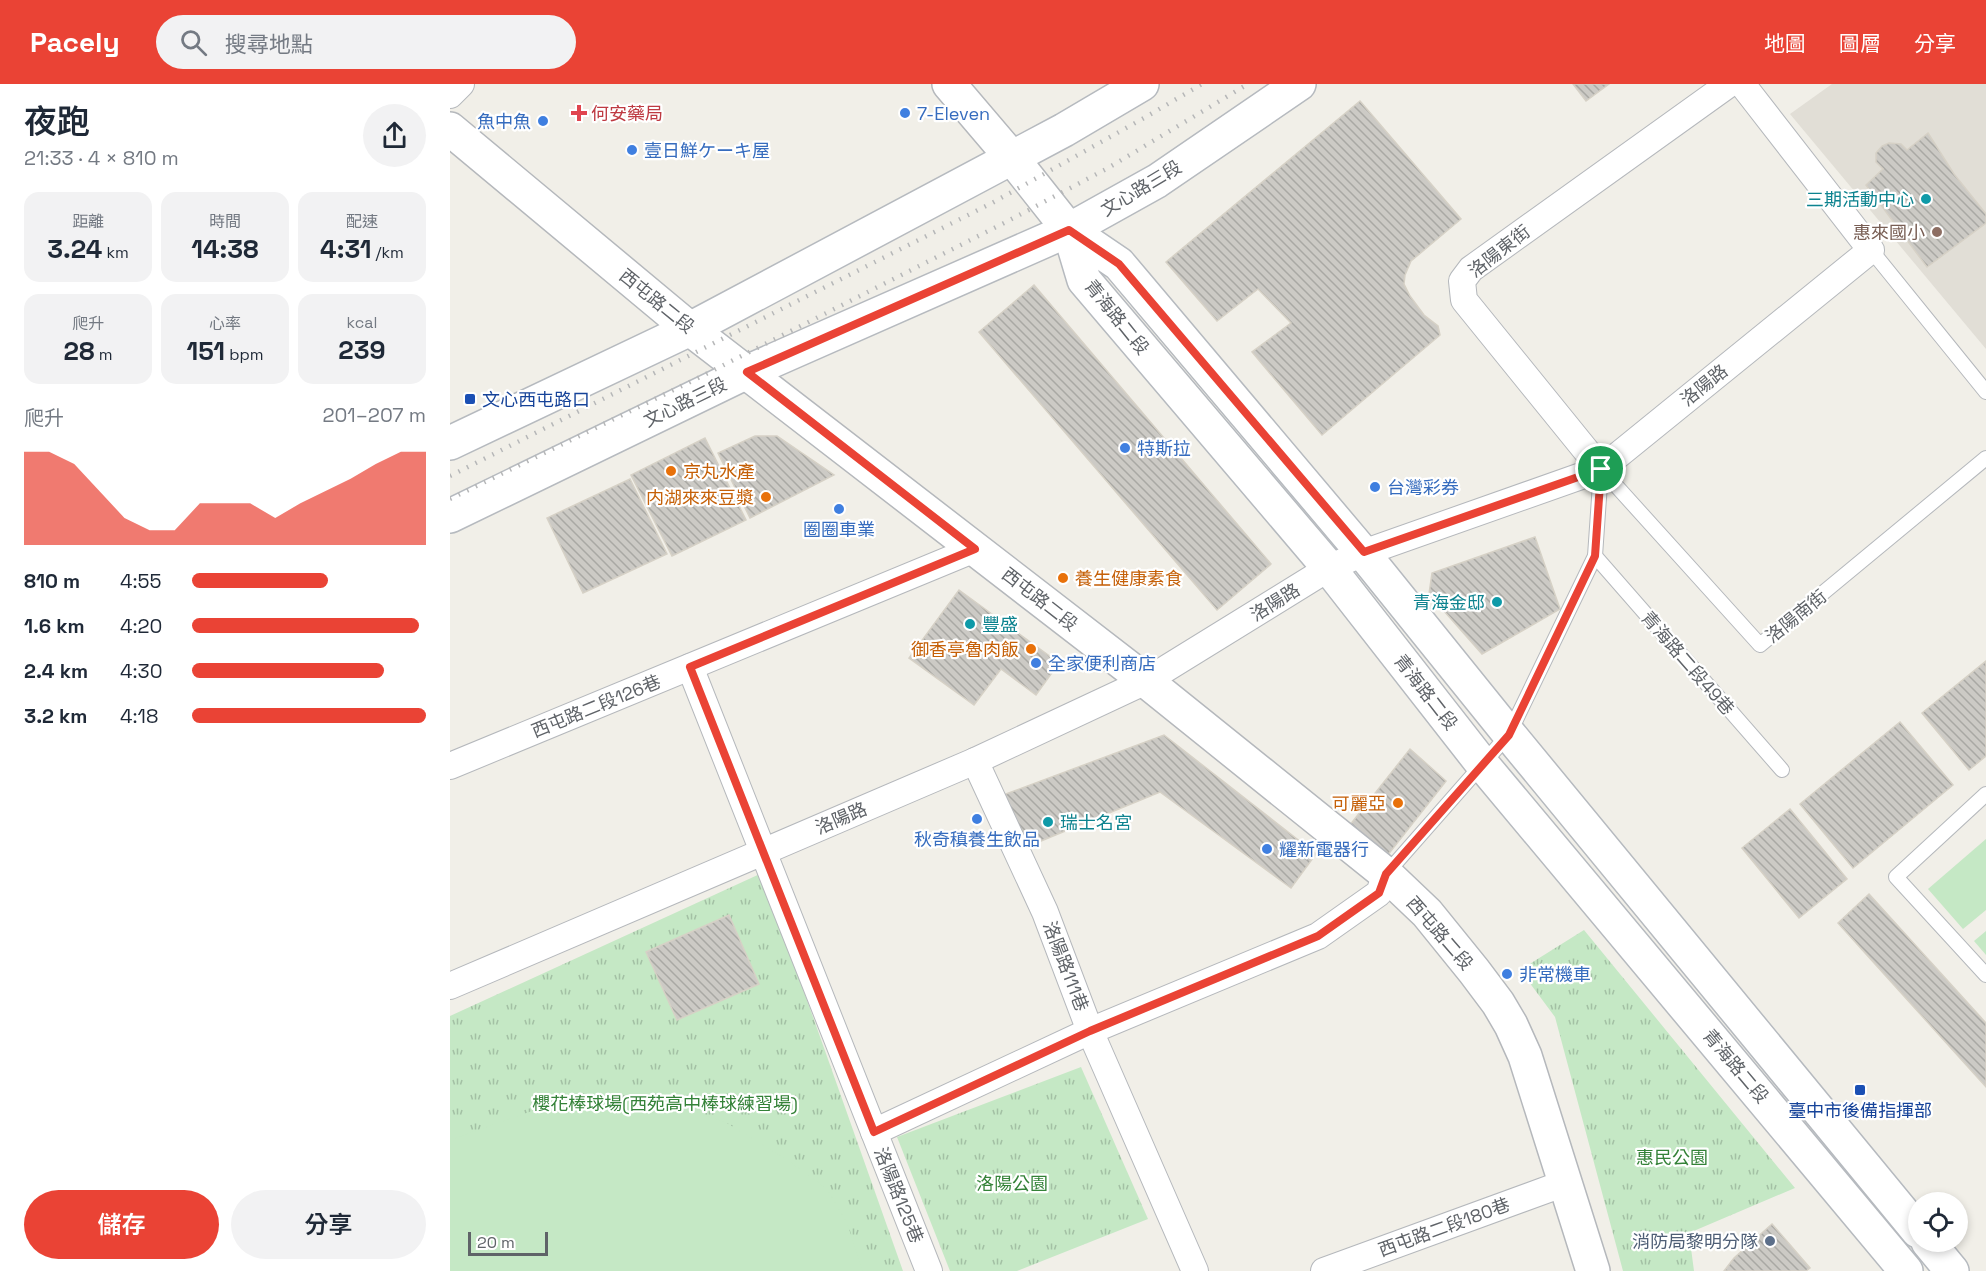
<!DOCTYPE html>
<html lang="zh-TW">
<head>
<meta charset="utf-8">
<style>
	:root { --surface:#fff; --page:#f2f2f3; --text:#1f2937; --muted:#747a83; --accent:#ea4335 }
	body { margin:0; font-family:"Space Grotesk","Noto Sans TC","Noto Sans JP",sans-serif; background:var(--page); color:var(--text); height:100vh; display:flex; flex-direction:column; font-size:22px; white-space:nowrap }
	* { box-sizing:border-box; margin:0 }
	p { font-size:20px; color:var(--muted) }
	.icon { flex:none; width:33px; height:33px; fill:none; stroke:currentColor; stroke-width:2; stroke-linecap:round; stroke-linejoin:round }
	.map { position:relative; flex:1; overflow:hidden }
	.details { display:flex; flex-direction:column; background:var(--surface); width:450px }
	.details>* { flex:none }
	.fabs { position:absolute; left:1458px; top:1108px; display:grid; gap:12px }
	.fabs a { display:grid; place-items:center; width:60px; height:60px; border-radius:50%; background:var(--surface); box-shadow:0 3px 9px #0003; font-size:30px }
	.scale { position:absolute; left:18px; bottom:15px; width:80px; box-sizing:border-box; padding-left:6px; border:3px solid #5f6368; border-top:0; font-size:16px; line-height:21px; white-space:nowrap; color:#5f6368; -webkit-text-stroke:4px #fff; paint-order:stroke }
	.pin { position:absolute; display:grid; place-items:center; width:51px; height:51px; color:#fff; margin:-26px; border:3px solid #fff; border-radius:50%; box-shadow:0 2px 6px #0007 }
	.round { display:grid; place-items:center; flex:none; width:63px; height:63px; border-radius:32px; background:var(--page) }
	.overview { display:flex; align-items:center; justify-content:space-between; height:102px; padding:0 24px }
	h1 { font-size:33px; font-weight:600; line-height:45px }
	.stats { display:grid; grid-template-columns:repeat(3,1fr); gap:9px; height:102px; padding:6px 24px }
	.stats div { display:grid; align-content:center; border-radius:15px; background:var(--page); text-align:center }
	.stats b { font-size:26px; font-weight:600 }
	.stats small { font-size:16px; font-weight:400 }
	.stats p { font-size:16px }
	.chart { height:168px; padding:12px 24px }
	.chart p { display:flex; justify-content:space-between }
	.chart svg { width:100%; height:108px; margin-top:6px; fill:var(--accent); opacity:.7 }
	.cta { display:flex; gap:12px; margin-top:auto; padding:12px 24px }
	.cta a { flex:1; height:69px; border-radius:36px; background:var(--accent); color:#fff; font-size:24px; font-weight:600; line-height:69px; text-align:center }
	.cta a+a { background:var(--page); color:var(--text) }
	ul { padding:0 24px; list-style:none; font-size:20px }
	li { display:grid; grid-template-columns:96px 72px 1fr; align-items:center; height:45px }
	li i { height:15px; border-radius:8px; background:var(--accent) }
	header { display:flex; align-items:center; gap:36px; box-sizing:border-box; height:84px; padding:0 30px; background:var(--accent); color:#fff }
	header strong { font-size:28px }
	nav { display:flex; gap:33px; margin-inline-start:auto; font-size:21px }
	.search { width:420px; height:54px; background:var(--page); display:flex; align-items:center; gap:15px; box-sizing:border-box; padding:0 21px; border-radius:33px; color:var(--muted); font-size:22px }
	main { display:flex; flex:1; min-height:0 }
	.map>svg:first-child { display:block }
</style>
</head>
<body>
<header>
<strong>Pacely</strong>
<div class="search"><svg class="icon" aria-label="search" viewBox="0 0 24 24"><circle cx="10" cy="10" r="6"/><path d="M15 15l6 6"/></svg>搜尋地點</div>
<nav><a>地圖</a><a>圖層</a><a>分享</a></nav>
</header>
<main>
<section class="details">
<div class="overview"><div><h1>夜跑</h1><p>21:33 · 4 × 810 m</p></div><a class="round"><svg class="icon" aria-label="share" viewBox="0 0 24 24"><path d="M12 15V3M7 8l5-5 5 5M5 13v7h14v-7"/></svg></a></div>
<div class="stats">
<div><p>距離</p><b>3.24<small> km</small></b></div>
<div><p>時間</p><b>14:38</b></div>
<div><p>配速</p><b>4:31<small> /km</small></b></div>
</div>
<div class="stats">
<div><p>爬升</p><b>28<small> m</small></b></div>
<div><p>心率</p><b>151<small> bpm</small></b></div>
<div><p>kcal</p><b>239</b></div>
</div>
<div class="chart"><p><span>爬升</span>201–207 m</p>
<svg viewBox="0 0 160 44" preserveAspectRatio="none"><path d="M0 44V6L10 6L20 11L30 22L40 33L50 38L60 38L70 27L80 27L90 27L100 33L110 27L120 22L130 17L140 11L150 6L160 6V44z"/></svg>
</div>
<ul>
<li><b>810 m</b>4:55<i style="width:58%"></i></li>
<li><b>1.6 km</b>4:20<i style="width:97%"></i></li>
<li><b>2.4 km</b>4:30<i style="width:82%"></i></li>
<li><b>3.2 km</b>4:18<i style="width:100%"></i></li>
</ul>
<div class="cta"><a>儲存</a><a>分享</a></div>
</section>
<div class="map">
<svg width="1536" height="1187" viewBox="0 0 1536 1187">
	<defs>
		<pattern id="park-tufts" width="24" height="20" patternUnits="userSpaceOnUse" patternTransform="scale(1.5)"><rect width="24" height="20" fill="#c5e8c5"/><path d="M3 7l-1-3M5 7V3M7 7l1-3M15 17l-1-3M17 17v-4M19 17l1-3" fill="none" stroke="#a3c0a4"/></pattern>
		<pattern id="building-back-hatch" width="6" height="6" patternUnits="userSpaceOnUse" patternTransform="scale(1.5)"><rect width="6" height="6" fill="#cccac5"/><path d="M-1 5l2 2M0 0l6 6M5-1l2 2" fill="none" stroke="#a9a8a4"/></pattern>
	</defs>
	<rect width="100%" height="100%" fill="#f1efe8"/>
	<!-- education -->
	<path fill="#e1ded6" d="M1382 0H1536V265L1340 30Z"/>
	<!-- park -->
	<g fill="url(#park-tufts)">
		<path d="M312 789 453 1187H0V932Z"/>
		<path d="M1134 846 1345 1104 1239 1149 1244 1187H1173L1105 933 1070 886Z"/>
		<path d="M631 983 698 1135 567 1187H500L447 1053Z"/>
	</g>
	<!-- pitch -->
	<g fill="#c5e8c5">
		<path d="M1536 755V826L1513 845 1478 805Z"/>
		<path d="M1536 847V871L1524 857Z"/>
		<path d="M158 1013 223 1021 275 1038 336 1075 377 1105 397 1139 413 1187H0V1056L82 1027Z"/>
	</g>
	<!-- building -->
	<g fill="url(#building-back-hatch)" stroke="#d6d1c6" stroke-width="1.5">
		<path d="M1123 0H1159L1136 17Z"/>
		<path d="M910 17 1011 135 961 177 955 191 954 200 960 212 974 231 988 242 990 251 872 351 802 268 841 239 808 205 767 237 716 178Z"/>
		<path d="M1478 49 1504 90 1536 130V139L1477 183 1416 101 1433 85 1426 78V69L1432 62 1439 59 1451 60 1457 66Z"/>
		<path d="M584 201 821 480 767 526 529 248Z"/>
		<path d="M305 352H327L384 391 300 434 268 369Z"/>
		<path d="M255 354 296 436 222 472 181 391Z"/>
		<path d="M180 395 217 470 133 509 97 434Z"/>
		<path d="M1085 453 1110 525 1032 570 979 510 982 489Z"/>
		<path d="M509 506 609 579 586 611 551 585 524 621 459 574Z"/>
		<path d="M1536 577V672L1519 686 1472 629Z"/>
		<path d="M1450 638 1503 701 1403 784 1350 720Z"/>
		<path d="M714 651 866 770 841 804 710 708 574 764 548 713Z"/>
		<path d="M960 665 996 697 937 772 900 741Z"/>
		<path d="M1340 725 1397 795 1349 834 1292 764Z"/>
		<path d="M1419 810 1536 939V1003L1388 839Z"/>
		<path d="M279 831 309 900 227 936 196 868Z"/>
		<path d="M1322 1140 1360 1184 1356 1187H1274L1284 1174Z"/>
	</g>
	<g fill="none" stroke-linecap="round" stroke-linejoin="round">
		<!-- service casing -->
		<g stroke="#b5b8bc" stroke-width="16">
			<g id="service">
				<path d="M1421 166 1536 308"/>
				<path d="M1151 385 1310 561 1536 374"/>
				<path d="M1145 472 1332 686"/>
				<path d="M1536 710 1446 793 1536 891"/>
				<path d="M936 790 1059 650 1145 472 1151 385"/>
			</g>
		</g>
		<!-- minor casing -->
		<g stroke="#b5b8bc" stroke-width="28">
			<g id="minor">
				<path d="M0 11 11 0"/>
				<path d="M1151 385 1014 216 1012 197 1021 185 1279 0"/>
				<path d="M240 583 479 1187"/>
				<path d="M525 677 595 828 640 947 745 1187"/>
				<path d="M0 682 525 465"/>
				<path d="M0 902 525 677 696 597 879 484 913 469 1151 385 1421 166 1292 0"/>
				<path d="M424 1048 640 947 868 852 929 809 936 790"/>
				<path d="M874 1187 1115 1099"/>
			</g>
		</g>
		<!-- tertiary casing -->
		<g stroke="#b5b8bc" stroke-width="36">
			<g id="tertiary">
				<path d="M499 0 562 74 619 146"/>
				<path d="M0 45 240 245 696 597 936 790 977 829 1024 887 1048 919 1061 941 1075 972 1143 1187"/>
			</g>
		</g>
		<!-- secondary casing -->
		<g stroke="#b6babf" stroke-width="36">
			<g id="secondary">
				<path d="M619 146 634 196 879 484 1033 681 1456 1187"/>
				<path d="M619 146 669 180 913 469 1059 650 1468 1147"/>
				<path d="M0 359 240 245 614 46 692 0"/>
				<path d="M0 432 297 288 619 146 707 97 849 0"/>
				<path d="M1478 1158 1502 1187"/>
			</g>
		</g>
		<!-- service -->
		<use href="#service" stroke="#fff" stroke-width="14"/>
		<!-- minor -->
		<use href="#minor" stroke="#fff" stroke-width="26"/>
		<!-- tertiary -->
		<use href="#tertiary" stroke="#fff" stroke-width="33"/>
		<!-- secondary -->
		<use href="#secondary" stroke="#fff" stroke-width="33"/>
		<!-- rail -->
		<g stroke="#b6b7b8" stroke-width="4.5" stroke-dasharray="1.5 8" stroke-linecap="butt">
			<path d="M0 392 542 119 694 34 752 0"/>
			<path d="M0 415 248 294 556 138 658 84 798 0"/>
		</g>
	</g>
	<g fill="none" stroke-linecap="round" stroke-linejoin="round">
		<!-- route casing -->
		<g stroke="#fff" stroke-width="12">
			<path id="route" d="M619 146 669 180 914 468 1151 385 1145 472 1059 651 936 790 929 809 868 852 640 947 424 1048 240 583 525 465 297 288Z"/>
		</g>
		<!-- route -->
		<use href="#route" stroke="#ea4335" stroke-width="8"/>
	</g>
	<!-- markers -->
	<path fill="#e0444e" stroke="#fff" stroke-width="2" d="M126 20h6v6h6v6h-6v6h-6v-6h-6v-6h6z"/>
	<g fill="#3f7fe0" stroke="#fff" stroke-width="2">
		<circle cx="455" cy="29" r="6"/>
		<circle cx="93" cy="37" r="6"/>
		<circle cx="182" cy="66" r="6"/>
		<circle cx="675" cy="364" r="6"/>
		<circle cx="925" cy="403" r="6"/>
		<circle cx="389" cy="425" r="6"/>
		<circle cx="586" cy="579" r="6"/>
		<circle cx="527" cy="735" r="6"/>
		<circle cx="817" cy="765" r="6"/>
		<circle cx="1057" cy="890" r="6"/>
	</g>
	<g fill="#0f9aa8" stroke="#fff" stroke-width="2">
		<circle cx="1476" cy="115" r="6"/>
		<circle cx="1047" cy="518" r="6"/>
		<circle cx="520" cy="540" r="6"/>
		<circle cx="598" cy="738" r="6"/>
	</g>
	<circle fill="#8d6e63" stroke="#fff" stroke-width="2" cx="1487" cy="148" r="6"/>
	<g fill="#1a4fb4" stroke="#fff" stroke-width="2">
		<rect x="14" y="309" width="12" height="12" rx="3"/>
		<rect x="1404" y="1000" width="12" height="12" rx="3"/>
	</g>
	<g fill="#e8710a" stroke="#fff" stroke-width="2">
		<circle cx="221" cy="387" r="6"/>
		<circle cx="316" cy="413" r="6"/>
		<circle cx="613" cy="494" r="6"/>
		<circle cx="581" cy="565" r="6"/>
		<circle cx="948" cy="719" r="6"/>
	</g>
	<circle fill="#5c6f8a" stroke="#fff" stroke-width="2" cx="1320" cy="1157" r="6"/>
	<g text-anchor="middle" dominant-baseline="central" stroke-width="4.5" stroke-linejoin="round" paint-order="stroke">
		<!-- health labels -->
		<g font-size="18" fill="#be3a42" stroke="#fff" text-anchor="start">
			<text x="141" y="29">何安藥局</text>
		</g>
		<!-- shop labels -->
		<g font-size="18" fill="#366cbe" stroke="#fff" text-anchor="start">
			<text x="467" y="29">7-Eleven</text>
			<text x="81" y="37" text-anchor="end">魚中魚</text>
			<text x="194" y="66">壹日鮮ケーキ屋</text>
			<text x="687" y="364">特斯拉</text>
			<text x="937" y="403">台灣彩券</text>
			<text x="389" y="445" text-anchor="middle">圈圈車業</text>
			<text x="598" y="579">全家便利商店</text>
			<text x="527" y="755" text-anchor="middle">秋奇稹養生飲品</text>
			<text x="829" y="765">耀新電器行</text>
			<text x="1069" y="890">非常機車</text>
		</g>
		<!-- street labels -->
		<g font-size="18" fill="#5f6368" stroke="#fff">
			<text transform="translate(691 104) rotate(-31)">文心路三段</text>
			<text transform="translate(1049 167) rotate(-38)">洛陽東街</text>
			<text transform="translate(207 217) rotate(39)">西屯路二段</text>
			<text transform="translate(667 233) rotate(51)">青海路二段</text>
			<text transform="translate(1254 301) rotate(-39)">洛陽路</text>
			<text transform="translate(235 318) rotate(-26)">文心路三段</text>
			<text transform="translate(590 515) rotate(38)">西屯路二段</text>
			<text transform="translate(825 518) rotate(-32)">洛陽路</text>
			<text transform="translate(1346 532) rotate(-39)">洛陽南街</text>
			<text transform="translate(1238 579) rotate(49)">青海路二段49巷</text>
			<text transform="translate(976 608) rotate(52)">青海路二段</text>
			<text transform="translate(146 622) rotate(-22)">西屯路二段126巷</text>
			<text transform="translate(391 734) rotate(-23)">洛陽路</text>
			<text transform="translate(990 849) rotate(49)">西屯路二段</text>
			<text transform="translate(616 882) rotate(69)">洛陽路111巷</text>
			<text transform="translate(1286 982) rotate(50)">青海路二段</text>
			<text transform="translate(449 1111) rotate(68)">洛陽路125巷</text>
			<text transform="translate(994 1143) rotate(-20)">西屯路二段180巷</text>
		</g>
		<!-- culture labels -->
		<g font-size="18" fill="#0d838f" stroke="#fff" text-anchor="end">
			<text x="1464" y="115">三期活動中心</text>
			<text x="1035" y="518">青海金邸</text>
			<text x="532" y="540" text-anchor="start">豐盛</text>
			<text x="610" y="738" text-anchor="start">瑞士名宮</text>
		</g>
		<!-- education labels -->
		<g font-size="18" fill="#785e54" stroke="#fff" text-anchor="end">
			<text x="1475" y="148">惠來國小</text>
		</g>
		<!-- transit labels -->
		<g font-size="18" fill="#164399" stroke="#fff" text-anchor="start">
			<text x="32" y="315">文心西屯路口</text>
			<text x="1410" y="1026" text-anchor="middle">臺中市後備指揮部</text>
		</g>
		<!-- food labels -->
		<g font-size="18" fill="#c56008" stroke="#fff" text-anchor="end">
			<text x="233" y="387" text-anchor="start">京丸水產</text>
			<text x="304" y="413">内湖來來豆漿</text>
			<text x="625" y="494" text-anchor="start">養生健康素食</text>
			<text x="569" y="565">御香亭魯肉飯</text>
			<text x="936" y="719">可麗亞</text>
		</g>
		<!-- park labels -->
		<g font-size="18" fill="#348238" stroke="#fff">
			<text x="215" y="1019">櫻花棒球場(西苑高中棒球練習場)</text>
			<text x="1222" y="1073">惠民公園</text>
			<text x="562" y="1099">洛陽公園</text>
		</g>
		<!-- service labels -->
		<g font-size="18" fill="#4e5e75" stroke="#fff" text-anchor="end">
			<text x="1308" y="1157">消防局黎明分隊</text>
		</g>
	</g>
</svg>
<div class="fabs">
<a><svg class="icon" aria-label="locate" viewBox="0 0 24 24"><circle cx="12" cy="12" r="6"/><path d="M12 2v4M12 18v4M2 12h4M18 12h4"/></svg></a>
</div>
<div class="scale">20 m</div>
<div class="pin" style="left:1151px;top:385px;background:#1e9e55"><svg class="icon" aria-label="arrive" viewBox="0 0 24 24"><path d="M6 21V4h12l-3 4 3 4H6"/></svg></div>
</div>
</main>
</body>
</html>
